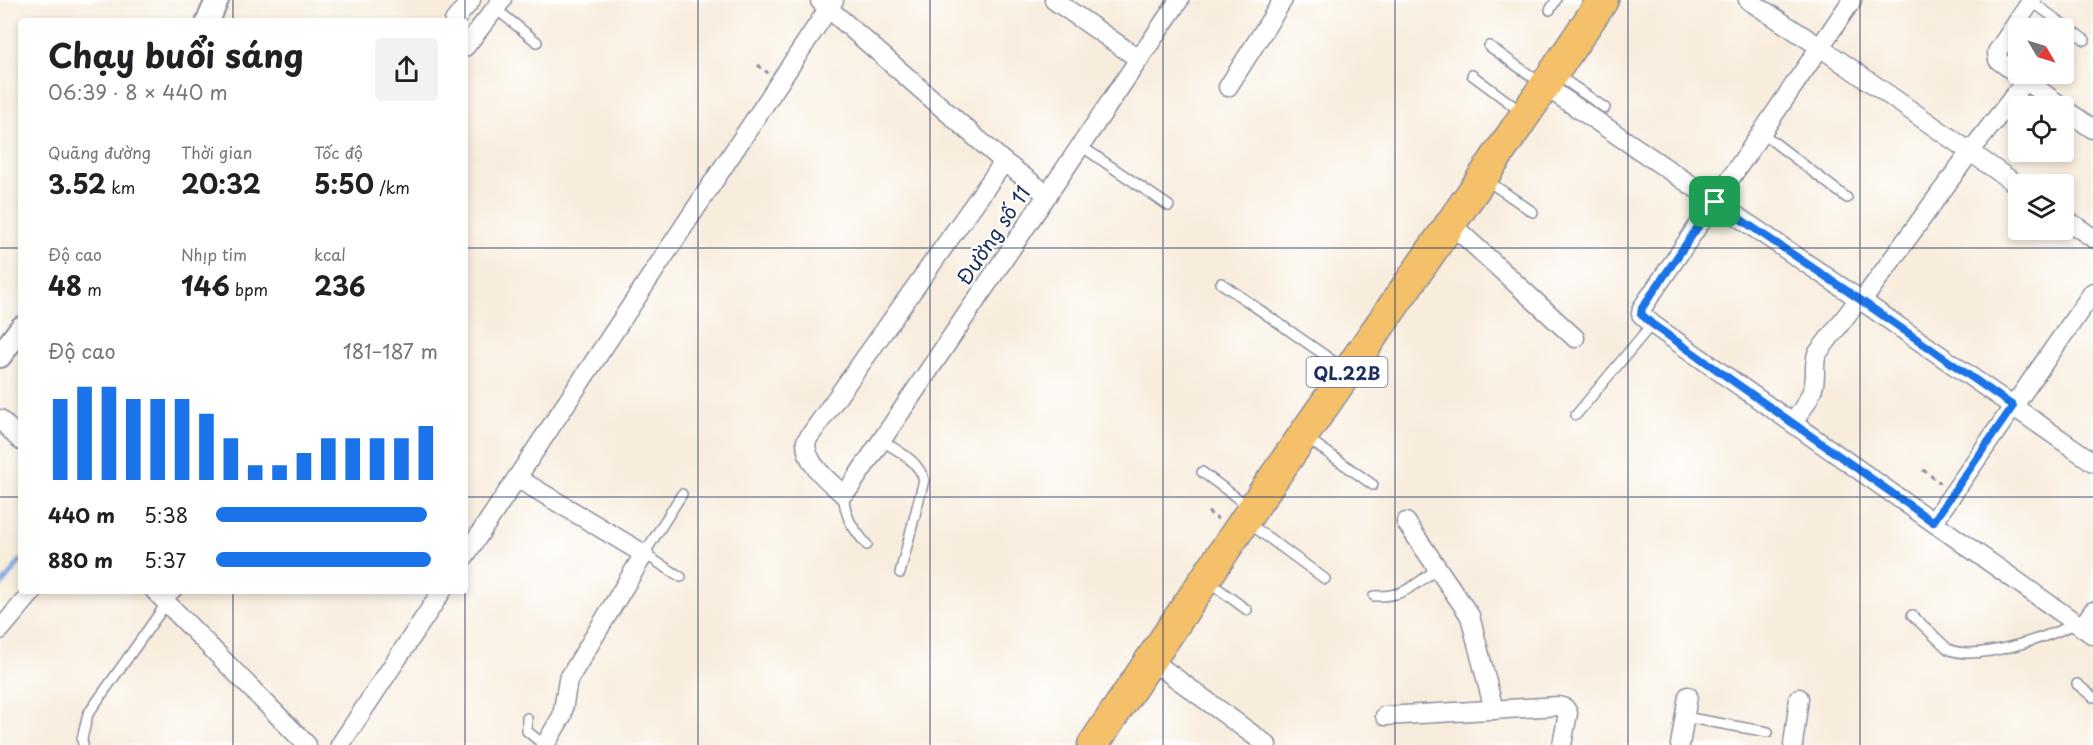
<!DOCTYPE html>
<html lang="vi">
<head>
<meta charset="utf-8">
<style>
	:root { --surface:#fff; --page:#f2f2f2; --text:#202124; --muted:#757577; --accent:#1a73e8 }
	body { margin:0; font-family:"Playpen Sans",sans-serif; background:var(--page); color:var(--text); height:100vh; display:flex; flex-direction:column; font-size:22px; white-space:nowrap }
	* { box-sizing:border-box; margin:0 }
	p { font-size:20px; color:var(--muted) }
	.icon { flex:none; width:33px; height:33px; fill:none; stroke:currentColor; stroke-width:2; stroke-linecap:round; stroke-linejoin:round }
	.map { position:relative; flex:1; overflow:hidden }
	.panel { position:absolute; left:18px; top:18px; width:450px; height:576px; display:flex; flex-direction:column; background:var(--surface); border-radius:6px; box-shadow:0 3px 9px #0003 }
	.panel>* { flex:none }
	.needle { width:39px; rotate:128deg }
	.buttons { position:absolute; left:2008px; top:18px; display:grid; gap:12px }
	.buttons a { display:grid; place-items:center; width:66px; height:66px; border-radius:6px; background:var(--surface); box-shadow:0 3px 9px #0003; font-size:30px }
	.pin { position:absolute; display:grid; place-items:center; width:51px; height:51px; color:#fff; margin:-26px; border-radius:12px; box-shadow:0 3px 9px #0006 }
	.round { display:grid; place-items:center; flex:none; width:63px; height:63px; border-radius:6px; background:var(--page) }
	.headline { display:flex; align-items:center; justify-content:space-between; height:102px; padding:0 30px }
	h1 { font-size:33px; font-weight:700; line-height:45px }
	.metrics { display:grid; grid-template-columns:repeat(3,1fr); gap:9px; height:102px; padding:6px 30px }
	.metrics div { display:grid; align-content:center }
	.metrics b { font-size:26px; font-weight:700 }
	.metrics small { font-size:16px; font-weight:400 }
	.metrics p { font-size:16px }
	.chart { height:168px; padding:12px 30px }
	.chart p { display:flex; justify-content:space-between }
	.chart svg { width:100%; height:108px; margin-top:6px; stroke:var(--accent); stroke-width:6 }
	ul { padding:0 30px; list-style:none; font-size:20px }
	li { display:grid; grid-template-columns:96px 72px 1fr; align-items:center; height:45px }
	li i { height:15px; border-radius:8px; background:var(--accent) }
	.map>svg:first-child { display:block }
</style>
</head>
<body>
<div class="map">
<svg width="2093" height="745" viewBox="0 0 2093 745">
	<rect width="100%" height="100%" fill="#fff"/>
	<filter id="ink" filterUnits="userSpaceOnUse"><feTurbulence type="fractalNoise" baseFrequency=".0167" numOctaves="2"/><feDisplacementMap in="SourceGraphic" scale="12" xChannelSelector="R" yChannelSelector="G"/><feConvolveMatrix kernelMatrix="1 2 1 2 8 2 1 2 1" color-interpolation-filters="sRGB"/></filter>
	<filter id="wash" filterUnits="userSpaceOnUse"><feTurbulence type="fractalNoise" baseFrequency=".008" numOctaves="4" result="noise"/><feDisplacementMap in="SourceGraphic" scale="24" xChannelSelector="R" yChannelSelector="G"/><feGaussianBlur stdDeviation="1.35" result="paint"/><feColorMatrix in="noise" values="0 0 0 0 0 0 0 0 0 0 0 0 0 0 0 0 0 1.4 0 .05"/><feComposite in="paint" operator="in"/></filter>
	<g filter="url(#wash)">
		<rect width="100%" height="100%" fill="#f8eddd"/>
		<g fill="none" stroke-linecap="round" stroke-linejoin="round">
			<!-- stream -->
			<path stroke="#76a4df" stroke-width="4.5" d="M0 587 21 560"/>
		</g>
	</g>
	<g filter="url(#ink)">
		<g fill="none" stroke-linecap="round" stroke-linejoin="round">
			<!-- service casing -->
			<g stroke="#8a8e9e" stroke-width="12">
				<g id="service">
					<path d="M2031 1 2085 40"/>
					<path d="M496 9 537 42"/>
					<path d="M1550 10 1556 0"/>
					<path d="M1489 46 1541 83"/>
					<path d="M1556 74 1605 108"/>
					<path d="M1472 75 1523 113"/>
					<path d="M1762 133 1847 198"/>
					<path d="M1081 146 1169 206"/>
					<path d="M1485 179 1533 212"/>
					<path d="M1221 283 1346 370"/>
					<path d="M1576 415 1652 324"/>
					<path d="M1307 438 1373 485"/>
					<path d="M881 440C898 451 918 460 924 480L900 573"/>
					<path d="M1202 472 1248 506"/>
					<path d="M843 494C846 519 851 526 867 545"/>
					<path d="M1247 522 1325 579"/>
					<path d="M681 577 644 554 682 494"/>
					<path d="M1208 581 1247 610"/>
					<path d="M1374 596C1404 597 1413 586 1437 569"/>
					<path d="M165 602 177 591"/>
					<path d="M1912 615 1948 649C1977 663 2049 636 2077 623"/>
					<path d="M2077 684 2093 697"/>
					<path d="M1684 717 1768 732"/>
					<path d="M527 718V731L544 745"/>
					<path d="M83 745 82 739 88 714 166 604"/>
				</g>
			</g>
			<!-- minor casing -->
			<g stroke="#8a8e9e" stroke-width="21">
				<g id="minor">
					<path d="M1054 0 1139 59"/>
					<path d="M1748 0 1820 47 2019 186"/>
					<path d="M1852 0 1642 308 1641 314 1652 324 2093 635"/>
					<path d="M2032 0 1997 52 1998 60 2061 106"/>
					<path d="M820 1 1004 162"/>
					<path d="M454 21 471 0"/>
					<path d="M465 47 502 0"/>
					<path d="M1545 86 1862 301 2093 462"/>
					<path d="M1228 87 1283 0"/>
					<path d="M2064 109 2093 129"/>
					<path d="M1048 195 1004 162 806 441C805 463 827 480 843 494L850 487C960 325 1069 162 1179 0"/>
					<path d="M2064 218 2093 238"/>
					<path d="M1450 223 1575 338"/>
					<path d="M1862 301 1970 152 2025 82"/>
					<path d="M0 419 21 441"/>
					<path d="M1793 423C1800 412 1810 400 1813 388 1817 377 1813 365 1817 354L1859 299"/>
					<path d="M517 478 644 554 568 680 562 716 545 745"/>
					<path d="M1406 522 1470 616 1494 710"/>
					<path d="M1933 522 2093 292"/>
					<path d="M465 556 834 0"/>
					<path d="M155 591 307 745"/>
					<path d="M2082 627 2093 611"/>
					<path d="M0 630 33 591"/>
					<path d="M1151 660 1267 745"/>
					<path d="M1385 716 1559 706 1565 708 1568 713 1562 745"/>
					<path d="M340 745 442 591"/>
					<path d="M1680 745 1688 696"/>
					<path d="M1793 745 1799 698"/>
				</g>
			</g>
			<!-- tertiary casing -->
			<g stroke="#8a8e9e" stroke-width="26">
				<g id="tertiary">
					<path d="M208 21 217 0"/>
					<path d="M0 356 21 328"/>
				</g>
			</g>
			<!-- trunk casing -->
			<g stroke="#8a8e9e" stroke-width="33">
				<path id="trunk" d="M1093 745 1268 486 1483 177 1603 0"/>
			</g>
			<!-- path -->
			<g stroke="#8a8e9e" stroke-width="3" stroke-dasharray="4.5 4.5" stroke-linecap="butt">
				<path d="M758 65 768 73"/>
				<path d="M1923 470 1942 484"/>
				<path d="M1208 512 1218 519"/>
			</g>
			<!-- service -->
			<use href="#service" stroke="#fff" stroke-width="9"/>
			<!-- minor -->
			<use href="#minor" stroke="#fff" stroke-width="18"/>
			<!-- tertiary -->
			<use href="#tertiary" stroke="#fff" stroke-width="22"/>
			<!-- trunk -->
			<use href="#trunk" stroke="#f4c16a" stroke-width="30"/>
		</g>
	</g>
	<g fill="none" stroke-linecap="round" stroke-linejoin="round" filter="url(#ink)">
		<!-- route casing -->
		<g stroke="#fff" stroke-width="12">
			<path id="route" d="M1715 202 1862 301 2013 406 1933 522 1652 324 1641 314 1642 308Z"/>
		</g>
		<!-- route -->
		<use href="#route" stroke="#1a73e8" stroke-width="8"/>
	</g>
	<!-- grid -->
	<path fill="none" stroke="#1b2f5e" stroke-width="1.5" stroke-opacity="0.55" d="M233 0V21M465 0V745M698 0V745M930 0V745M1163 0V745M1395 0V745M1628 0V745M1860 0V745M0 248H21M465 248H2093M0 497H21M465 497H2093M233 591V745"/>
	<g text-anchor="middle" dominant-baseline="central" stroke-width="4.5" stroke-linejoin="round" paint-order="stroke">
		<!-- shield labels -->
		<rect fill="#fff" stroke="#5f6d8e" stroke-width="1.5" x="1306.5" y="357" width="81" height="30" rx="4.5"/>
		<g font-size="18" font-weight="bold" fill="#1b2f5e">
			<text x="1347" y="372">QL.22B</text>
		</g>
		<!-- street labels -->
		<g font-size="20" fill="#1b2f5e" stroke="#fff">
			<text transform="translate(993 235) rotate(-56)">Đường số 11</text>
		</g>
	</g>
</svg>
<div class="buttons">
<a><svg class="needle" viewBox="-14 -14 28 28"><path d="M0-13l5 13h-10z" fill="#e53935"/><path d="M0 13l5-13h-10z" fill="#757577"/></svg></a>
<a><svg class="icon" aria-label="locate" viewBox="0 0 24 24"><circle cx="12" cy="12" r="6"/><path d="M12 2v4M12 18v4M2 12h4M18 12h4"/></svg></a>
<a><svg class="icon" aria-label="layers" viewBox="0 0 24 24"><path d="M12 4l9 5-9 5-9-5zM3 14l9 5 9-5"/></svg></a>
</div>
<div class="pin" style="left:1715px;top:202px;background:#1e9e55"><svg class="icon" aria-label="arrive" viewBox="0 0 24 24"><path d="M6 21V4h12l-3 4 3 4H6"/></svg></div>
<section class="panel">
<div class="headline"><div><h1>Chạy buổi sáng</h1><p>06:39 · 8 × 440 m</p></div><a class="round"><svg class="icon" aria-label="share" viewBox="0 0 24 24"><path d="M12 15V3M7 8l5-5 5 5M5 13v7h14v-7"/></svg></a></div>
<div class="metrics">
<div><p>Quãng đường</p><b>3.52<small> km</small></b></div>
<div><p>Thời gian</p><b>20:32</b></div>
<div><p>Tốc độ</p><b>5:50<small> /km</small></b></div>
</div>
<div class="metrics">
<div><p>Độ cao</p><b>48<small> m</small></b></div>
<div><p>Nhịp tim</p><b>146<small> bpm</small></b></div>
<div><p>kcal</p><b>236</b></div>
</div>
<div class="chart"><p><span>Độ cao</span>181–187 m</p>
<svg viewBox="0 0 160 44" preserveAspectRatio="none"><path d="M5 44V11M15 44V6M25 44V6M35 44V11M45 44V11M55 44V11M65 44V17M75 44V27M85 44V38M95 44V38M105 44V33M115 44V27M125 44V27M135 44V27M145 44V27M155 44V22"/></svg>
</div>
<ul>
<li><b>440 m</b>5:38<i style="width:95%"></i></li>
<li><b>880 m</b>5:37<i style="width:97%"></i></li>
</ul>
</section>
</div>
</body>
</html>
